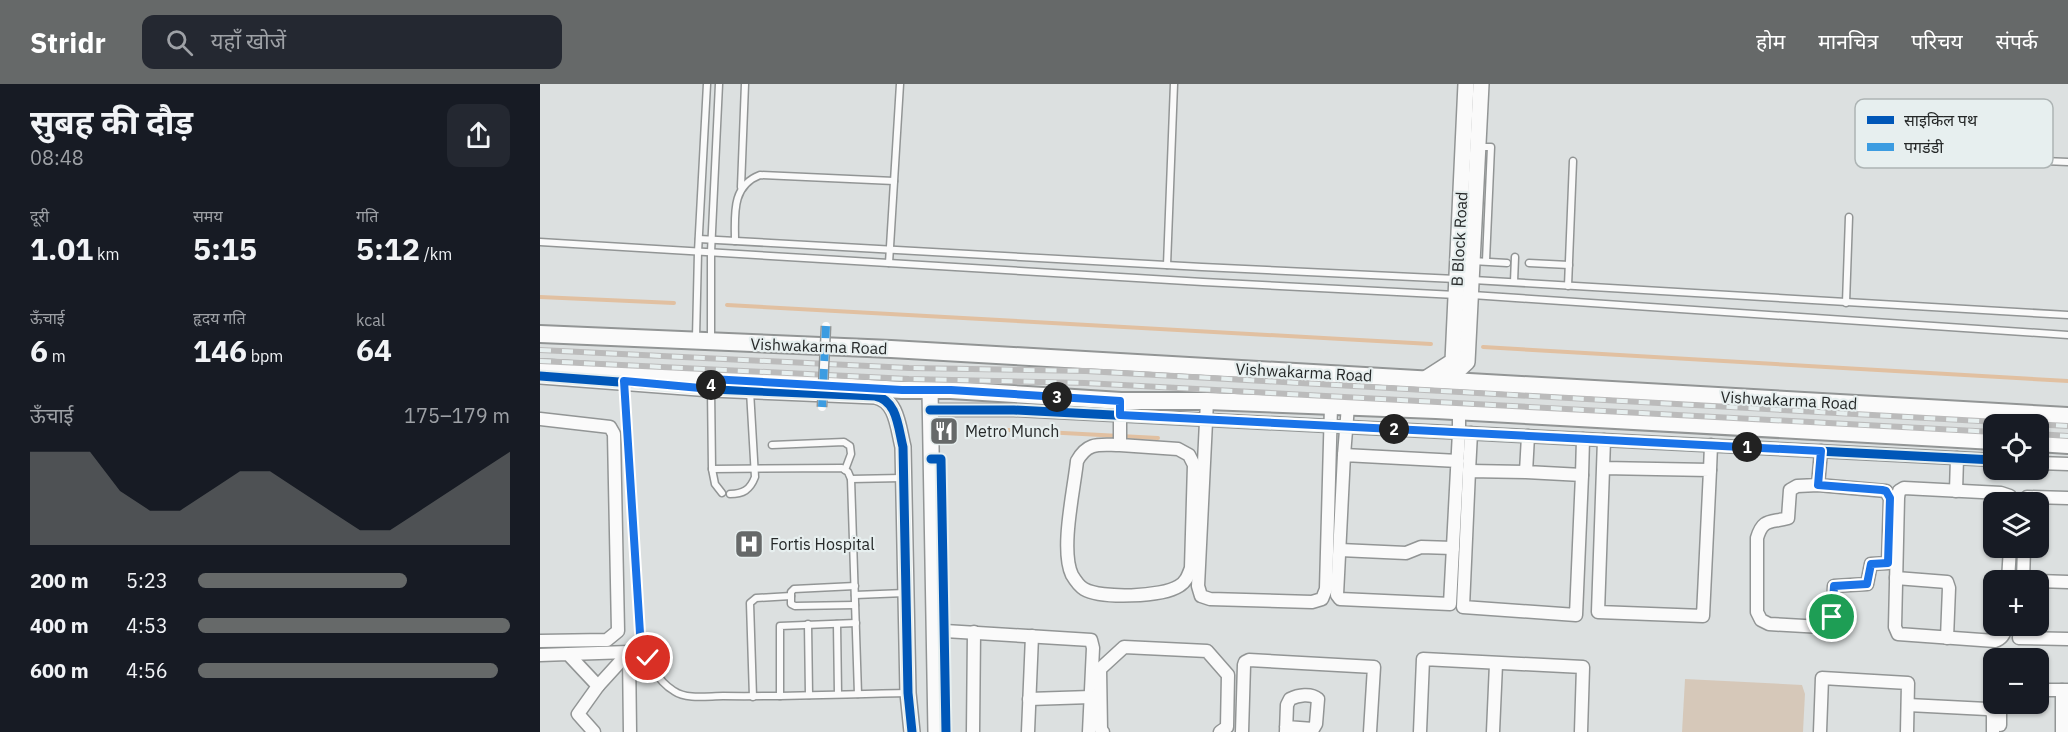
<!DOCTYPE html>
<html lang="hi">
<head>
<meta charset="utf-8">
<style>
	:root { --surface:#171b24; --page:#242831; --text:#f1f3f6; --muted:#9ea1a6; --accent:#666969 }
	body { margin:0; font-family:"IBM Plex Sans","Noto Sans Devanagari",sans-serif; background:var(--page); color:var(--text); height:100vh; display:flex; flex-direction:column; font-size:22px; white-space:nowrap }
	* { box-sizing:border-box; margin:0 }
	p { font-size:20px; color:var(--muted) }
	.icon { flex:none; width:33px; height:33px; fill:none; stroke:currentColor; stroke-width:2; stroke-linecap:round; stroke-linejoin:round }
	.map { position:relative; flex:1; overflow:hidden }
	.drawer { display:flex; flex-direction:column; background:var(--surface); width:540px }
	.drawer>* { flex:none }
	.fabs { position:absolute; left:1443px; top:330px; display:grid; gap:12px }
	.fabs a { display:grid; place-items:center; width:66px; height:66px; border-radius:12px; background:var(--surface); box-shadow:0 2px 4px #0004; font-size:30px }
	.pin { position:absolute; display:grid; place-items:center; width:51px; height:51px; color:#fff; margin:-26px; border:3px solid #fff; border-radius:50%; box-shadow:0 2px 6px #0007 }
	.km { position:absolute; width:30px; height:30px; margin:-15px; border-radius:50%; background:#222; color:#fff; font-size:16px; line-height:30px; text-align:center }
	.round { display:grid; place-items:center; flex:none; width:63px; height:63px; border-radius:12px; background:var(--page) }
	.headline { display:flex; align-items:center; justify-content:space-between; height:102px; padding:0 30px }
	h1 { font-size:33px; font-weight:700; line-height:45px }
	.figures { display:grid; grid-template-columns:repeat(3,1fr); gap:9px; height:102px; padding:6px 30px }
	.figures div { display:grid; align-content:center }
	.figures b { font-size:30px; font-weight:700 }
	.figures small { font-size:16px; font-weight:400 }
	.figures p { font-size:16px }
	.chart { height:168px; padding:12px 30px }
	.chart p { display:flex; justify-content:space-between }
	.chart svg { width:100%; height:108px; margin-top:6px; fill:var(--accent); opacity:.7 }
	ul { padding:0 30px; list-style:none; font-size:20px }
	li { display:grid; grid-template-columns:96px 72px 1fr; align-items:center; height:45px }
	li i { height:15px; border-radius:8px; background:var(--accent) }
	header { display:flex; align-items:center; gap:36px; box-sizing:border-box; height:84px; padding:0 30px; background:var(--accent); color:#fff }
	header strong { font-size:28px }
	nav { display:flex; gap:33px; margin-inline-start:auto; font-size:21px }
	.search { width:420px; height:54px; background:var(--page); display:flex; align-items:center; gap:15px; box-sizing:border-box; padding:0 21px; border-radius:12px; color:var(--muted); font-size:22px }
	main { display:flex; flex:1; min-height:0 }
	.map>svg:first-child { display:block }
</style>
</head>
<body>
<header>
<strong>Stridr</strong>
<div class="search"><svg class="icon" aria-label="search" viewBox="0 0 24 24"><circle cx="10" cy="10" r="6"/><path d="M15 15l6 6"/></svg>यहाँ खोजें</div>
<nav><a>होम</a><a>मानचित्र</a><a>परिचय</a><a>संपर्क</a></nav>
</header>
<main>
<section class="drawer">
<div class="headline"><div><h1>सुबह की दौड़</h1><p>08:48</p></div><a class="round"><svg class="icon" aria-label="share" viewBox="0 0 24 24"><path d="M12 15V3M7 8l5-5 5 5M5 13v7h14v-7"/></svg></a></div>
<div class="figures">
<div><p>दूरी</p><b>1.01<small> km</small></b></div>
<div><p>समय</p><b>5:15</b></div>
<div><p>गति</p><b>5:12<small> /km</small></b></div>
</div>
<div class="figures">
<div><p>ऊँचाई</p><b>6<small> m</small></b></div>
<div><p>हृदय गति</p><b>146<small> bpm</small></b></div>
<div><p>kcal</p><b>64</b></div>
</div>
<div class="chart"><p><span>ऊँचाई</span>175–179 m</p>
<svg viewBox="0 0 160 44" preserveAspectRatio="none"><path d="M0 44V6L10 6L20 6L30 22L40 30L50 30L60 22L70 14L80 14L90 22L100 30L110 38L120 38L130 30L140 22L150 14L160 6V44z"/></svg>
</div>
<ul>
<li><b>200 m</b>5:23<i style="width:67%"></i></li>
<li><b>400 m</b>4:53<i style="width:100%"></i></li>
<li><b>600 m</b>4:56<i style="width:96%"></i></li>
</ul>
</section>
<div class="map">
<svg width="1528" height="648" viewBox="0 0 1528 648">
	<rect width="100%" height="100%" fill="#dce0e0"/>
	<!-- green -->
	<path fill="#d6c8b9" d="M1145 595 1262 601 1265 610 1263 648H1142Z"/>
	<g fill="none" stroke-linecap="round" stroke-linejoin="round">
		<!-- stream -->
		<g stroke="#e1c0a1" stroke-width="4">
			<path d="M0 213 134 219"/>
			<path d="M187 221 891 260"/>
			<path d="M943 263 1528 297"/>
			<path d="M430 344 618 354"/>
		</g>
		<!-- service casing -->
		<g stroke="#929595" stroke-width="9">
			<g id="service">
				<path d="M938 63H951L946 177"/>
				<path d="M1479 76 1528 78"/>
				<path d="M201 103 205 0"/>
				<path d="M159 155 662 183 916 195"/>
				<path d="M195 157C195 131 191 102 220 91L354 97"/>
				<path d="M0 158 663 198 916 211"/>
				<path d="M932 177 967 179"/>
				<path d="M349 179 360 0"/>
				<path d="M989 179 1029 181"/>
				<path d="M627 181 634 0"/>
				<path d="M933 196 1528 231"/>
				<path d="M974 198 975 173"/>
				<path d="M1028 202 1033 77"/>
				<path d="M932 211 1528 251"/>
				<path d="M1306 219 1309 133"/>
				<path d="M156 254 158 168 167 0"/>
				<path d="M171 257V168L179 0"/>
				<path d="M84 298 100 549C105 571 114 595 134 607 147 616 168 612 183 612 245 613 306 610 368 609"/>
				<path d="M171 305 172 385 175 400 182 409"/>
				<path d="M232 361 304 358 310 362 311 370 305 386"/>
				<path d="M172 385 302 384 308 388 311 395 318 610"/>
				<path d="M311 395 362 394"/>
				<path d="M190 410C203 410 210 406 215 393L210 307"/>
				<path d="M315 502 254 505 251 508V520L255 522 315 521"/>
				<path d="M315 511 365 509"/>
				<path d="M268 540 269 611"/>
				<path d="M297 540 298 610"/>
				<path d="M240 612V542L316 539"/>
				<path d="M213 613 210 519 216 514 251 512"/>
			</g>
		</g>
		<!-- minor casing -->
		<g stroke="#929595" stroke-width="15">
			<g id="minor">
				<path d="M667 317 658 502 661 512 670 515 772 518 782 515 786 505 791 322"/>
				<path d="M390 326H474L1454 376"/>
				<path d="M0 335 70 343 74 350 78 547 67 556 0 557"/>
				<path d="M580 361 638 365 649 371 654 381 651 484C648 492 646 498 639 502 622 513 561 515 544 505 539 502 535 496 532 491 520 466 534 406 537 377 548 357 560 361 580 361V323"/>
				<path d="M804 371 808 322"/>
				<path d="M918 377 804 371 797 511 800 515 910 520 919 348V327"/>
				<path d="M1498 379 1528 380"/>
				<path d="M1063 384 1170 386 1163 532 1058 528 1064 356"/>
				<path d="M1170 386 1171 361"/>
				<path d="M929 387 931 349"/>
				<path d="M986 388 1042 391 1036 531 923 523 929 387 986 388 988 352"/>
				<path d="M1042 391 1043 355"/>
				<path d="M1278 401 1346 407 1350 415 1348 479 1331 480 1327 500 1294 502C1293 516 1296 535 1282 543L1229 540 1221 536 1217 528V454C1223 434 1230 439 1248 434L1250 406 1257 402 1278 401 1281 367"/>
				<path d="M1416 407 1417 374"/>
				<path d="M1487 418V413L1528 414"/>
				<path d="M800 466 866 469 881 463 913 464"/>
				<path d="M1356 494 1407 498 1409 504 1407 554"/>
				<path d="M1468 496 1470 464"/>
				<path d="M1483 496 1484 464"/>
				<path d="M1498 497 1528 498"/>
				<path d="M1466 542C1465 549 1462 555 1455 557L1358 550 1355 543 1358 414 1359 407 1364 404 1461 409 1470 412 1472 418"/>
				<path d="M1480 542 1479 554 1528 555"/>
				<path d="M394 548 405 547 551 556 553 564 549 648"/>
				<path d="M28 570 89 568 90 648"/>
				<path d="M0 571 28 570 58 602 38 630 54 648"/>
				<path d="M58 602 89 568"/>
				<path d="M1498 606H1527"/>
				<path d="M1522 606V648"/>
				<path d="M489 615 551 613"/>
				<path d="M1368 621 1447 625 1452 627 1453 632V648"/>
				<path d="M1460 641V620"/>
				<path d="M433 648 434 548"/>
				<path d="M488 648 492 552"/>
				<path d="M563 648 561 646 560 585 584 563 667 567 688 591 687 643 680 648"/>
				<path d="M702 648 704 581 705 578 709 576 834 583 830 648"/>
				<path d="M746 648 747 621 750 615C758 611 771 609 778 615L776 640 773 645 746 643"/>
				<path d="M880 648 883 575 1043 583 1041 648"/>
				<path d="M953 648 956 580"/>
				<path d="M1280 648 1282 594 1368 599 1367 648"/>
			</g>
		</g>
		<!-- tertiary casing -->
		<g stroke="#929595" stroke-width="18">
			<g id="tertiary">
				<path d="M0 292 171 305 335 312C357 316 358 343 363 363L368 609 372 648"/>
				<path d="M885 295 913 277 926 0"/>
				<path d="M909 295 927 278 941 0"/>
				<path d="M390 306 396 648"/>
			</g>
		</g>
		<!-- secondary casing -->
		<g stroke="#929595" stroke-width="20">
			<g id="secondary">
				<path d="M0 250 351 265 1528 332"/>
				<path d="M0 284 362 306H411L581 317H667L896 326 1454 357"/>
				<path d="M1498 359 1528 361"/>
			</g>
		</g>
		<!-- service -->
		<use href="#service" stroke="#fafafa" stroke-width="6"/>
		<!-- minor -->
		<use href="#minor" stroke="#fafafa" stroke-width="12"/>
		<!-- tertiary -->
		<use href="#tertiary" stroke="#fafafa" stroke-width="15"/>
		<!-- secondary -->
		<use href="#secondary" stroke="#fafafa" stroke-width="16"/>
		<!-- rail casing -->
		<g stroke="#bbb" stroke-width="6">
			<g id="rail">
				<path d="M0 266 369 284 546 287 1528 342"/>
				<path d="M0 277 369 295 545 299 1454 348"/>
				<path d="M1498 350 1528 352"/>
			</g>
		</g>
		<!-- rail -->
		<use href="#rail" stroke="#e7efef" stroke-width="4" stroke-dasharray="11" stroke-linecap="butt"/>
		<!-- pedestrian-bridge casing -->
		<g stroke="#929595" stroke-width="11" stroke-linecap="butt">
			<path id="pedestrian-bridge" d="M282 323 286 242"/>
		</g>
		<!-- pedestrian-bridge -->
		<use href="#pedestrian-bridge" stroke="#fafafa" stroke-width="8"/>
		<!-- quiet -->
		<path stroke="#3c9ce1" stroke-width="8" stroke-dasharray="15 8" stroke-linecap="butt" d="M282 323 286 242"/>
		<!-- cycleway casing -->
		<g stroke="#e7efef" stroke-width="13">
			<g id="cycleway">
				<path d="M0 292 171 305 335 312C357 316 358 343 363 363L368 609 372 648"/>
				<path d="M390 326H474L1454 376"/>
				<path d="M391 375H401L406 648"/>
			</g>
		</g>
		<!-- cycleway -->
		<use href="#cycleway" stroke="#0057b8" stroke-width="9"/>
	</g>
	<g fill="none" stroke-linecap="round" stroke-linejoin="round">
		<!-- route casing -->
		<g stroke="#fff" stroke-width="12">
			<path id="route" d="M108 574 100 549 84 297 171 305V295L362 306H411L580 317V331L1281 367 1278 401 1342 406 1346 407 1350 414 1348 479 1331 480 1327 500 1294 502 1292 533"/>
		</g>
		<!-- route -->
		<use href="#route" stroke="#1a73e8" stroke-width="8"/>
	</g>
	<!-- icons -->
	<defs>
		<g id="restaurant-square" transform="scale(1.5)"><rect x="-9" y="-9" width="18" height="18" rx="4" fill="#666969" stroke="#e7efef"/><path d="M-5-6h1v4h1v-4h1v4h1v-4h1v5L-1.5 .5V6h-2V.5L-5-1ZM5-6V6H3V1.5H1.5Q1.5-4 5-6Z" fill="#fff"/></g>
		<g id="hospital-square" transform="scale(1.5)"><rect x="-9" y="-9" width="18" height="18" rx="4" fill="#666969" stroke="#e7efef"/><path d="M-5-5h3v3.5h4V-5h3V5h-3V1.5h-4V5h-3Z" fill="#fff"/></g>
	</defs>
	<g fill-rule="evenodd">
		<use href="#restaurant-square" x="404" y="347"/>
		<use href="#hospital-square" x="209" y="460"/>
	</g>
	<g text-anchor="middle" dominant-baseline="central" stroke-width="4.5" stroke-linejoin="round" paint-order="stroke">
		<!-- street labels -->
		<g font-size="16" fill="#262929" stroke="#e7efef">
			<text transform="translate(919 155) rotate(-87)">B Block Road</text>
			<text transform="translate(279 262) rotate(2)">Vishwakarma Road</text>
			<text transform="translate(764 288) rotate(3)">Vishwakarma Road</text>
			<text transform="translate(1249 316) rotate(3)">Vishwakarma Road</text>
		</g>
		<!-- poi labels -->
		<g font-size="16" fill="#262929" stroke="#e7efef" text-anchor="start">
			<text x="425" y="347">Metro Munch</text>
			<text x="230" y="460">Fortis Hospital</text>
		</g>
	</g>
	<!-- legend -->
	<rect x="1315" y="15" width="198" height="69" rx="9" fill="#e7efef" stroke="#adb4b4" stroke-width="1.5"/>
	<rect x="1327" y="32" width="27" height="8" fill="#0057b8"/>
	<rect x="1327" y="59" width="27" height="8" fill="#3c9ce1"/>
	<g font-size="16" fill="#262929">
		<text x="1364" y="42">साइकिल पथ</text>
		<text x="1364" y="69">पगडंडी</text>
	</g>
</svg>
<div class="fabs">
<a><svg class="icon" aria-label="locate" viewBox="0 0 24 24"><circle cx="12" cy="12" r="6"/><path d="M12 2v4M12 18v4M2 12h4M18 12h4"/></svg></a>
<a><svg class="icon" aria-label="layers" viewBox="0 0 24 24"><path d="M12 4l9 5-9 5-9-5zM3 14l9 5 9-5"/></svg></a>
<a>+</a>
<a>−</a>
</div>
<div class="pin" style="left:1292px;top:533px;background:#1e9e55"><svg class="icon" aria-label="arrive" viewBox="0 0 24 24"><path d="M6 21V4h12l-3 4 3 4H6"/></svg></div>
<div class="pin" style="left:108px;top:574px;background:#d93025"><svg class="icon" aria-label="check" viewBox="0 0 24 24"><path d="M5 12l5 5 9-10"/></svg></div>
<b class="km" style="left:1207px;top:363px">1</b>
<b class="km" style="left:854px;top:345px">2</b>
<b class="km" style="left:517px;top:313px">3</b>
<b class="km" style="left:171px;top:301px">4</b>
</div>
</main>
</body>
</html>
